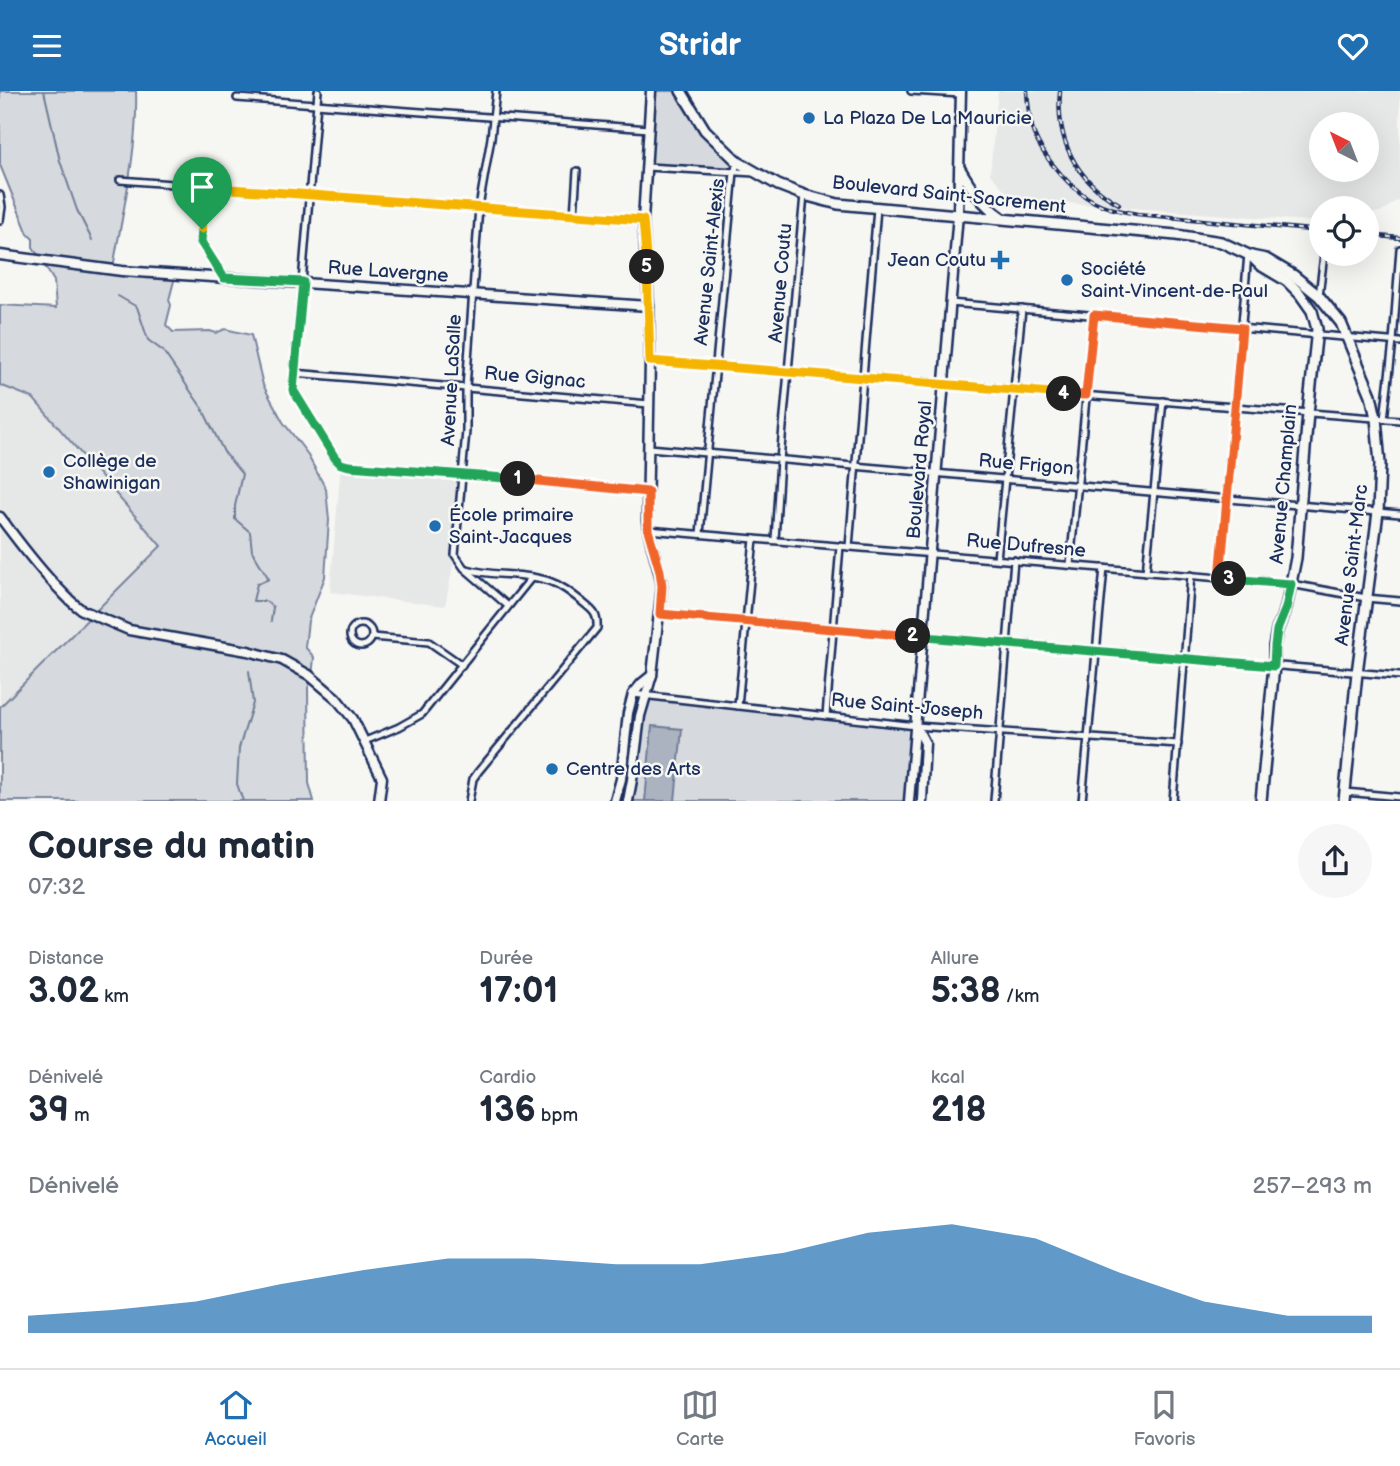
<!DOCTYPE html>
<html lang="fr">
<head>
<meta charset="utf-8">
<style>
	:root { --surface:#fff; --page:#f6f6f7; --text:#1f2937; --muted:#747a83; --line:#e0e1e3; --accent:#1f6fb2 }
	body { margin:0; font-family:"Balsamiq Sans",sans-serif; background:var(--page); color:var(--text); height:100vh; display:flex; flex-direction:column; font-size:26px; white-space:nowrap }
	* { box-sizing:border-box; margin:0 }
	p { font-size:23px; color:var(--muted) }
	.icon { flex:none; width:38px; height:38px; fill:none; stroke:currentColor; stroke-width:2; stroke-linecap:round; stroke-linejoin:round }
	.map { position:relative; height:710px; overflow:hidden }
	.details { display:flex; flex-direction:column; background:var(--surface); flex:1 }
	.details>* { flex:none }
	.needle { width:46px; rotate:318deg }
	.buttons { position:absolute; left:1309px; top:21px; display:grid; gap:14px }
	.buttons a { display:grid; place-items:center; width:70px; height:70px; border-radius:50%; background:var(--surface); box-shadow:0 7px 28px #0002; font-size:35px }
	.pin { position:absolute; display:grid; place-items:center; width:60px; height:60px; color:#fff; margin:-72px -30px; border-radius:50% 50% 50% 0; rotate:-45deg; box-shadow:0 0 7px #0007 }
	.pin .icon { rotate:45deg }
	.km { position:absolute; width:35px; height:35px; margin:-18px; border-radius:50%; background:#222; color:#fff; font-size:19px; line-height:35px; text-align:center }
	.round { display:grid; place-items:center; flex:none; width:74px; height:74px; border-radius:37px; background:var(--page) }
	.overview { display:flex; align-items:center; justify-content:space-between; height:119px; padding:0 28px }
	h1 { font-size:38px; font-weight:700; line-height:52px }
	.stats { display:grid; grid-template-columns:repeat(3,1fr); gap:10px; height:119px; padding:7px 28px }
	.stats div { display:grid; align-content:center }
	.stats b { font-size:35px; font-weight:700 }
	.stats small { font-size:19px; font-weight:400 }
	.stats p { font-size:19px }
	.chart { height:196px; padding:14px 28px }
	.chart p { display:flex; justify-content:space-between }
	.chart svg { width:100%; height:126px; margin-top:7px; fill:var(--accent); opacity:.7 }
	header { display:flex; justify-content:space-between; align-items:center; height:91px; padding:0 28px; background:var(--accent); color:#fff; font-size:32px; font-weight:700 }
	.menu { display:flex; justify-content:space-around; align-items:center; height:98px; border-top:2px solid var(--line); background:var(--surface); font-size:19px; color:var(--muted) }
	.menu a { display:grid; justify-items:center; gap:4px }
	.menu .selected { color:var(--accent) }
	.map>svg:first-child { display:block }
</style>
</head>
<body>
<header><svg class="icon" aria-label="menu" viewBox="0 0 24 24"><path d="M4 6h16M4 12h16M4 18h16"/></svg>Stridr<svg class="icon" aria-label="heart" viewBox="0 0 24 24"><path d="M12 20l-8-8c-3-5 5-10 8-4 3-6 11-1 8 4z"/></svg></header>
<div class="map">
<svg width="1400" height="710" viewBox="0 0 1400 710">
	<rect width="100%" height="100%" fill="#f6f6f2"/>
	<filter id="ink" filterUnits="userSpaceOnUse"><feTurbulence type="fractalNoise" baseFrequency=".0143" numOctaves="2"/><feDisplacementMap in="SourceGraphic" scale="14" xChannelSelector="R" yChannelSelector="G"/><feConvolveMatrix kernelMatrix="1 2 1 2 8 2 1 2 1" color-interpolation-filters="sRGB"/></filter>
	<g filter="url(#ink)">
		<!-- built -->
		<g fill="#e6e7e7" fill-rule="evenodd">
			<path d="M998 0H1400V107L1383 120 1367 124V117H1321V131L1013 108 990 83ZM1321 33H1367V79H1321Z"/>
			<path d="M0 294 33 307 161 455 0 616Z"/>
			<path d="M341 373 463 383 455 464 445 515 330 501Z"/>
		</g>
		<!-- green -->
		<g fill="#d6d9dd" stroke="#78849e" stroke-width="2">
			<path d="M0 0H136C138 59 123 119 113 177L176 182 169 209 171 214 166 234 173 241 210 240 216 242 225 238 251 244 263 294 283 331 306 361 326 398 329 429 325 486 308 530 305 556 314 566 312 586 308 597 309 692 314 710H0V616L161 455 33 307 0 294V214L56 217 54 190 33 156V148L28 143 0 74Z"/>
			<path d="M652 0H681L705 39 738 71 734 81 646 76Z"/>
			<path d="M645 605 916 635 911 710H629Z"/>
		</g>
		<!-- water -->
		<path fill="#abb2c0" stroke="#717e99" stroke-width="2" d="M652 635 682 638 675 710H645Z"/>
		<g fill="none" stroke-linecap="round" stroke-linejoin="round">
			<!-- stream -->
			<g stroke="#717e99" stroke-width="2">
				<path d="M44 0 60 70 77 119 92 149"/>
				<path d="M118 205 137 216 148 249 163 260 202 317 224 361 242 383 235 415V428L250 441 252 460 269 488 257 493 253 510H265L273 516 271 530"/>
				<path d="M243 710 237 693 239 657 253 612 249 580"/>
			</g>
			<!-- street casing -->
			<g stroke="#1b2f5e" stroke-width="10">
				<g id="street">
					<path d="M318 0 293 299 335 367 341 373 349 375 463 383 648 401"/>
					<path d="M496 0 491 47 479 116 466 297V340L455 464 464 477 508 515"/>
					<path d="M911 0 961 3"/>
					<path d="M237 7 649 38"/>
					<path d="M646 76 755 82"/>
					<path d="M120 89 643 129"/>
					<path d="M205 96 201 151 224 187"/>
					<path d="M0 104 2 116 0 129"/>
					<path d="M574 124 577 80"/>
					<path d="M1319 205 1324 163"/>
					<path d="M950 212 1400 251"/>
					<path d="M650 270 1400 329"/>
					<path d="M294 282 649 313"/>
					<path d="M1384 328 1393 251 1400 158"/>
					<path d="M649 357 1400 423"/>
					<path d="M648 439 1291 493 1366 507 1400 510"/>
					<path d="M700 443 734 81 738 71"/>
					<path d="M775 449 780 369 804 104"/>
					<path d="M849 456 877 117"/>
					<path d="M997 468 1022 218"/>
					<path d="M1070 474 1094 224"/>
					<path d="M467 478C493 486 522 481 549 490 561 494 571 502 581 510 592 519 598 522 597 537L478 681 473 688 469 710"/>
					<path d="M1146 481 1163 310"/>
					<path d="M1220 487 1248 163"/>
					<path d="M660 523 1400 585"/>
					<circle cx="361" cy="544" r="11"/>
					<path d="M372 546 429 551 462 574"/>
					<path d="M633 603 916 635 1178 653"/>
					<path d="M738 615 754 448"/>
					<path d="M826 625 840 455"/>
					<path d="M365 650 399 636 422 623 532 486"/>
					<path d="M1345 701 1400 706"/>
					<path d="M994 710 1014 469"/>
					<path d="M1082 710 1104 477"/>
					<path d="M1173 710 1191 484"/>
				</g>
			</g>
			<!-- secondary casing -->
			<g stroke="#1b2f5e" stroke-width="13">
				<g id="secondary">
					<path d="M0 164 122 180 649 215"/>
					<path d="M0 426C19 451 37 476 59 498 67 506 74 515 84 520L129 539 248 560 282 569 309 584 336 607 353 628 382 687 379 710"/>
					<path d="M916 635 925 652 922 710"/>
					<path d="M615 710 621 688 628 622 633 603 642 592 652 584"/>
					<path d="M628 710 632 689 640 625 652 584 662 495C659 473 649 452 647 430L650 270 649 215 643 129 651 0"/>
					<path d="M909 710 958 123 961 0"/>
				</g>
			</g>
			<!-- primary casing -->
			<g stroke="#1b2f5e" stroke-width="14">
				<g id="primary">
					<path d="M681 0 705 39 738 71 778 94 804 104 838 113 1176 144 1221 151 1251 165 1266 168 1293 184 1319 205 1341 232 1371 304 1376 327 1380 373 1378 421 1357 582 1344 710"/>
					<path d="M960 78C971 97 982 113 1001 126"/>
					<path d="M1251 165 1260 174 1287 190 1300 203 1312 220 1317 238 1308 322 1296 467 1286 517 1277 539 1274 555V575L1261 710"/>
				</g>
			</g>
			<!-- street -->
			<use href="#street" stroke="#f6f6f2" stroke-width="5"/>
			<!-- secondary -->
			<use href="#secondary" stroke="#f6f6f2" stroke-width="8"/>
			<!-- primary -->
			<use href="#primary" stroke="#f6f6f2" stroke-width="9"/>
			<!-- rail casing -->
			<g stroke="#1b2f5e" stroke-width="4.5">
				<g id="rail">
					<path d="M1027 0C1028 14 1029 29 1034 43 1043 66 1072 100 1095 111 1108 118 1122 120 1137 123L1321 140"/>
					<path d="M1060 0C1056 49 1075 89 1119 113"/>
					<path d="M1367 144 1400 147"/>
				</g>
			</g>
			<!-- rail -->
			<use href="#rail" stroke="#f6f6f2" stroke-width="2" stroke-dasharray="5" stroke-linecap="butt"/>
		</g>
	</g>
	<g fill="none" stroke-linecap="round" stroke-linejoin="round" filter="url(#ink)">
		<!-- split-1 casing -->
		<g stroke="#fff" stroke-width="14">
			<path id="split-1" d="M202 138 201 151 224 187 303 191 293 299 335 367 341 373 349 375 518 388"/>
		</g>
		<!-- split-2 casing -->
		<g stroke="#fff" stroke-width="14">
			<path id="split-2" d="M518 388 648 401V439L660 480 662 495 660 523 913 545"/>
		</g>
		<!-- split-3 casing -->
		<g stroke="#fff" stroke-width="14">
			<path id="split-3" d="M913 545 1274 575 1275 555 1277 539 1286 517 1291 493 1229 488"/>
		</g>
		<!-- split-4 casing -->
		<g stroke="#fff" stroke-width="14">
			<path id="split-4" d="M1064 303 1086 304 1094 224 1242 237 1220 487 1229 488"/>
		</g>
		<!-- split-5 casing -->
		<g stroke="#fff" stroke-width="14">
			<path id="split-5" d="M647 176 650 270 1064 303"/>
		</g>
		<!-- split-6 casing -->
		<g stroke="#fff" stroke-width="14">
			<path id="split-6" d="M202 138 205 96 643 129 647 176"/>
		</g>
		<!-- split-1 -->
		<use href="#split-1" stroke="#22a559" stroke-width="9"/>
		<!-- split-2 -->
		<use href="#split-2" stroke="#f0652b" stroke-width="9"/>
		<!-- split-3 -->
		<use href="#split-3" stroke="#22a559" stroke-width="9"/>
		<!-- split-4 -->
		<use href="#split-4" stroke="#f0652b" stroke-width="9"/>
		<!-- split-5 -->
		<use href="#split-5" stroke="#f5b400" stroke-width="9"/>
		<!-- split-6 -->
		<use href="#split-6" stroke="#f5b400" stroke-width="9"/>
	</g>
	<!-- markers -->
	<g fill="#1f6fb2" stroke="#f6f6f2" stroke-width="2.5">
		<circle cx="809" cy="27" r="7"/>
		<path d="M996.5 158.5h7v7h7v7h-7v7h-7v-7h-7v-7h7z"/>
		<circle cx="1067" cy="189" r="7"/>
		<circle cx="49" cy="381" r="7"/>
		<circle cx="435" cy="435" r="7"/>
		<circle cx="552" cy="678" r="7"/>
	</g>
	<g text-anchor="middle" dominant-baseline="central" stroke-width="5" stroke-linejoin="round" paint-order="stroke">
		<!-- poi labels -->
		<g font-size="19" fill="#1b2f5e" stroke="#f6f6f2" text-anchor="start">
			<text x="823" y="27">La Plaza De La Mauricie</text>
			<text x="986" y="169" text-anchor="end">Jean Coutu</text>
			<text x="1081" y="178">Société<tspan x="1081" dy="22">Saint-Vincent-de-Paul</tspan></text>
			<text x="63" y="370">Collège de<tspan x="63" dy="22">Shawinigan</tspan></text>
			<text x="449" y="424">École primaire<tspan x="449" dy="22">Saint-Jacques</tspan></text>
			<text x="566" y="678">Centre des Arts</text>
		</g>
		<!-- street labels -->
		<g font-size="19" fill="#1b2f5e" stroke="#f6f6f2">
			<text transform="translate(949 104) rotate(6)">Boulevard Saint-Sacrement</text>
			<text transform="translate(710 171) rotate(-84)">Avenue Saint-Alexis</text>
			<text transform="translate(388 181) rotate(4)">Rue Lavergne</text>
			<text transform="translate(781 192) rotate(-85)">Avenue Coutu</text>
			<text transform="translate(535 287) rotate(5)">Rue Gignac</text>
			<text transform="translate(452 289) rotate(-87)">Avenue LaSalle</text>
			<text transform="translate(1026 374) rotate(5)">Rue Frigon</text>
			<text transform="translate(920 379) rotate(-85)">Boulevard Royal</text>
			<text transform="translate(1284 393) rotate(-85)">Avenue Champlain</text>
			<text transform="translate(1026 455) rotate(5)">Rue Dufresne</text>
			<text transform="translate(1352 474) rotate(-83)">Avenue Saint-Marc</text>
			<text transform="translate(907 616) rotate(5)">Rue Saint-Joseph</text>
		</g>
	</g>
</svg>
<div class="buttons">
<a><svg class="needle" viewBox="-14 -14 28 28"><path d="M0-13l5 13h-10z" fill="#e53935"/><path d="M0 13l5-13h-10z" fill="#747a83"/></svg></a>
<a><svg class="icon" aria-label="locate" viewBox="0 0 24 24"><circle cx="12" cy="12" r="6"/><path d="M12 2v4M12 18v4M2 12h4M18 12h4"/></svg></a>
</div>
<div class="pin" style="left:202px;top:138px;background:#1e9e55"><svg class="icon" aria-label="arrive" viewBox="0 0 24 24"><path d="M6 21V4h12l-3 4 3 4H6"/></svg></div>
<b class="km" style="left:518px;top:388px">1</b>
<b class="km" style="left:913px;top:545px">2</b>
<b class="km" style="left:1229px;top:488px">3</b>
<b class="km" style="left:1064px;top:303px">4</b>
<b class="km" style="left:647px;top:176px">5</b>
</div>
<section class="details">
<div class="overview"><div><h1>Course du matin</h1><p>07:32</p></div><a class="round"><svg class="icon" aria-label="share" viewBox="0 0 24 24"><path d="M12 15V3M7 8l5-5 5 5M5 13v7h14v-7"/></svg></a></div>
<div class="stats">
<div><p>Distance</p><b>3.02<small> km</small></b></div>
<div><p>Durée</p><b>17:01</b></div>
<div><p>Allure</p><b>5:38<small> /km</small></b></div>
</div>
<div class="stats">
<div><p>Dénivelé</p><b>39<small> m</small></b></div>
<div><p>Cardio</p><b>136<small> bpm</small></b></div>
<div><p>kcal</p><b>218</b></div>
</div>
<div class="chart"><p><span>Dénivelé</span>257–293 m</p>
<svg viewBox="0 0 160 44" preserveAspectRatio="none"><path d="M0 44V38L10 36L20 33L30 27L40 22L50 18L60 18L70 20L80 20L90 16L100 9L110 6L120 11L130 23L140 33L150 38L160 38V44z"/></svg>
</div>
</section>
<nav class="menu">
<a class="selected"><svg class="icon" aria-label="home" viewBox="0 0 24 24"><path d="M3 11l9-7 9 7M6 9v11h12V9"/></svg>Accueil</a>
<a><svg class="icon" aria-label="map" viewBox="0 0 24 24"><path d="M3 6l6-2 6 2 6-2v14l-6 2-6-2-6 2zM9 4v14M15 6v14"/></svg>Carte</a>
<a><svg class="icon" aria-label="saved" viewBox="0 0 24 24"><path d="M7 4h10v16l-5-4-5 4z"/></svg>Favoris</a>
</nav>
</body>
</html>
